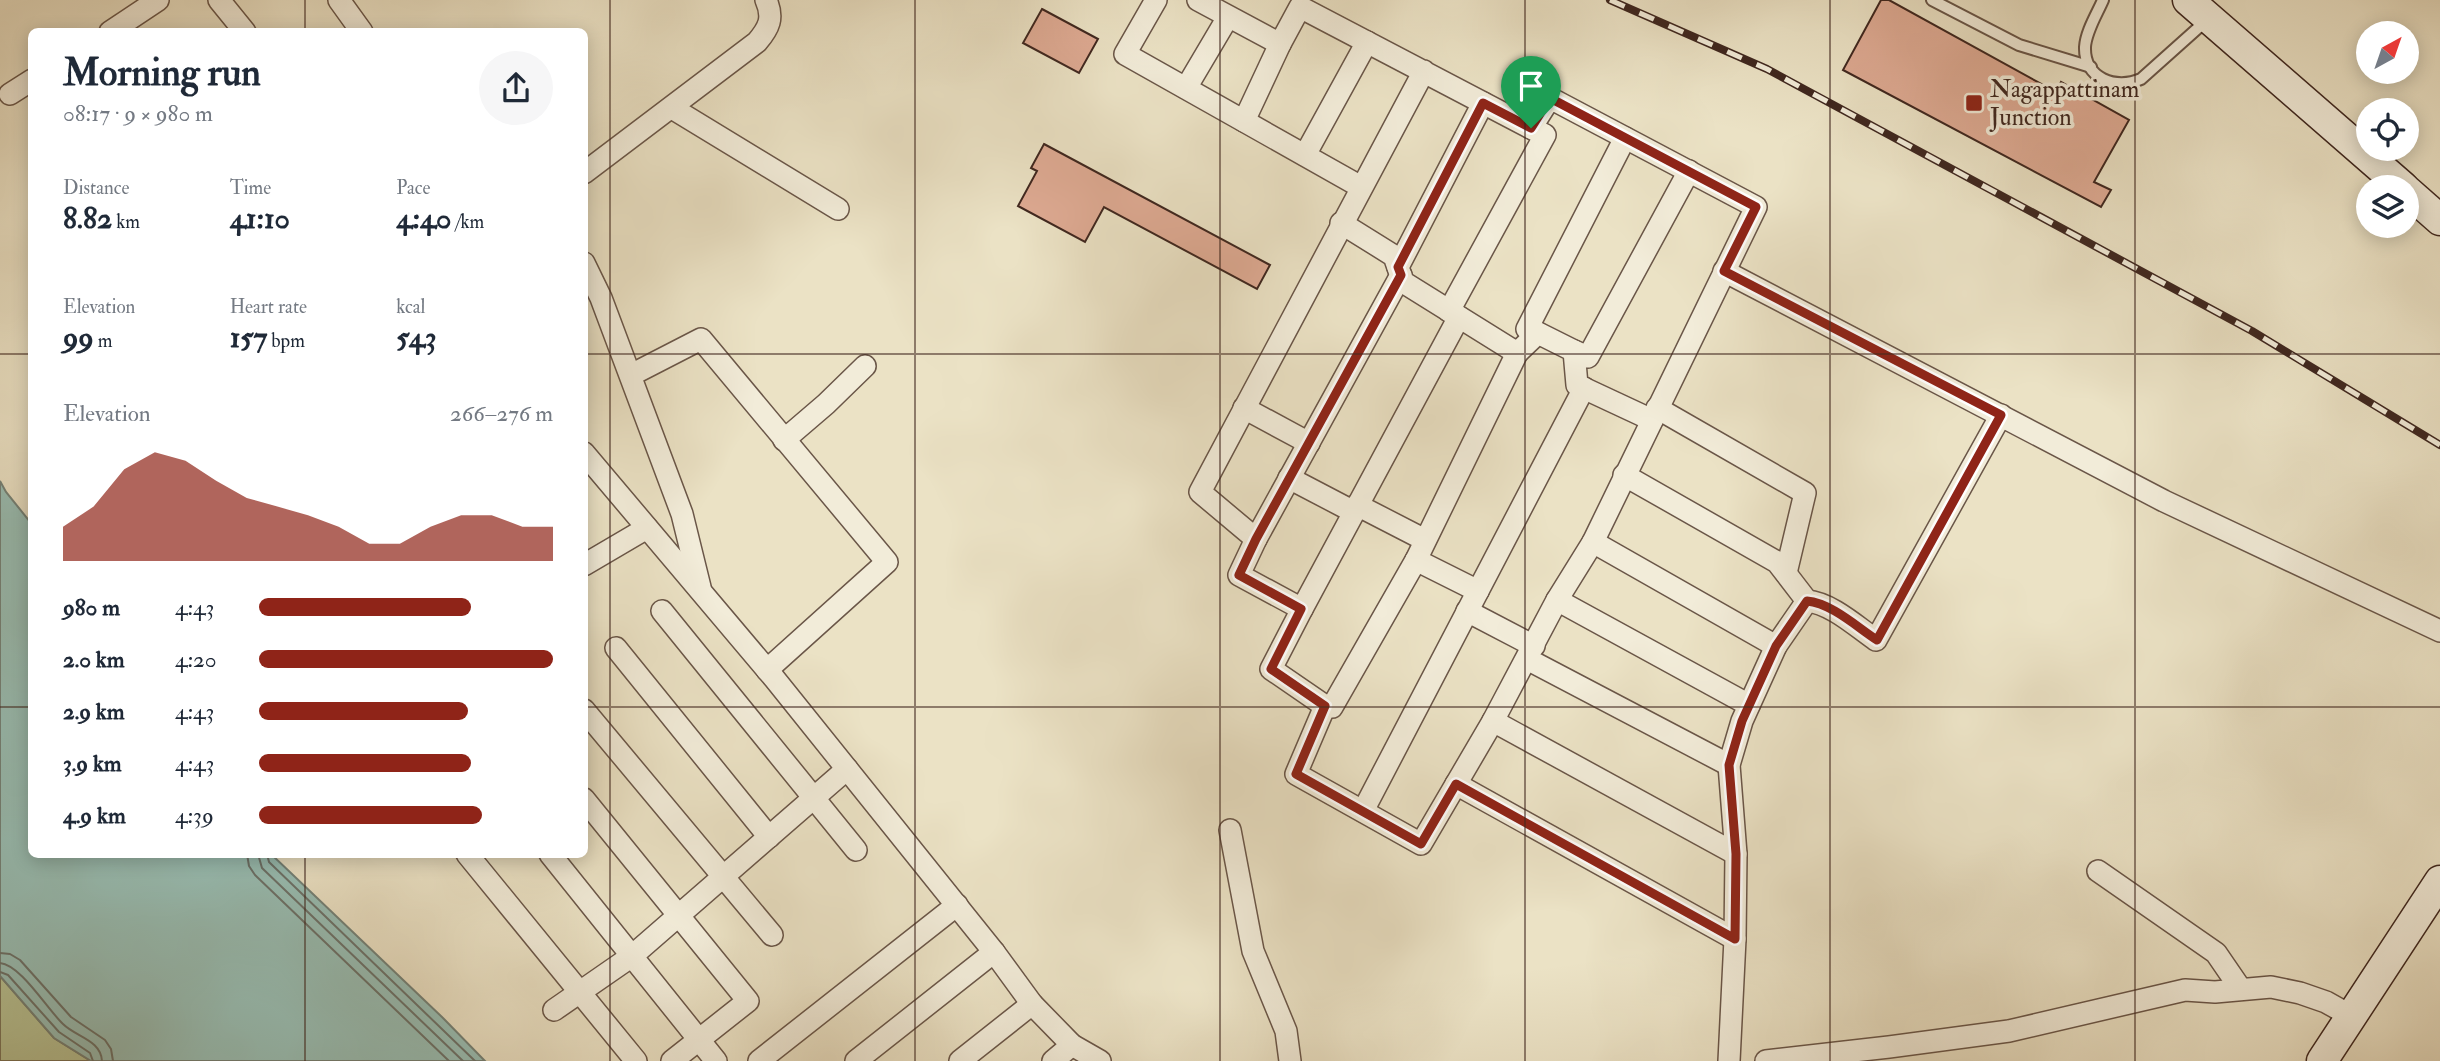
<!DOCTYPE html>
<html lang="en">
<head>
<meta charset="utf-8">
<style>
	:root { --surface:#fff; --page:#f6f6f7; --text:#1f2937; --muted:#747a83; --accent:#8f2418 }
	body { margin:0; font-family:"IM FELL Double Pica",serif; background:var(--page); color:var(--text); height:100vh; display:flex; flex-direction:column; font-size:26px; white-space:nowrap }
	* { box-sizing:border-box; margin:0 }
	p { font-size:23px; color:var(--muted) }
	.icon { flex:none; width:38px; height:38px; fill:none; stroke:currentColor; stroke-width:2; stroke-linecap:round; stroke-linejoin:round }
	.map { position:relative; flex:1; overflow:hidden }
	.details { position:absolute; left:28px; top:28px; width:560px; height:830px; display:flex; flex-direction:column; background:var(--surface); border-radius:10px; box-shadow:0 4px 18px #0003 }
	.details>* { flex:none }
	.needle { width:46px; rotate:40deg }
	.controls { position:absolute; left:2356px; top:21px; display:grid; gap:14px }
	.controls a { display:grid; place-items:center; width:63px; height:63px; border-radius:50%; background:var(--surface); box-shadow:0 4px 18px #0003; font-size:35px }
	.pin { position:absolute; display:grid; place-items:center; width:60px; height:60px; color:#fff; margin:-72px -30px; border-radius:50% 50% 50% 0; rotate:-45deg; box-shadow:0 0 7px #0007 }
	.pin .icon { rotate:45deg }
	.round { display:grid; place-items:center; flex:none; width:74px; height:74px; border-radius:37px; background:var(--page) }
	.overview { display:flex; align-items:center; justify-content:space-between; height:119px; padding:0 35px }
	h1 { font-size:38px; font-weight:800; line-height:52px }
	.figures { display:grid; grid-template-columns:repeat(3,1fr); gap:10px; height:119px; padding:7px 35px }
	.figures div { display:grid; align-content:center }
	.figures b { font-size:30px; font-weight:800 }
	.figures small { font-size:19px; font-weight:400 }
	.figures p { font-size:19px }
	.chart { height:196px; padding:14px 35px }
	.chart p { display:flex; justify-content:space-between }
	.chart svg { width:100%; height:126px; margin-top:7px; fill:var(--accent); opacity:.7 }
	ul { padding:0 35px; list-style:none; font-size:23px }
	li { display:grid; grid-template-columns:112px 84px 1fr; align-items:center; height:52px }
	li i { height:18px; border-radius:9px; background:var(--accent) }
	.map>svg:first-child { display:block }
</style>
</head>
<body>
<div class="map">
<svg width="2440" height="1061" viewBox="0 0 2440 1061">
	<rect width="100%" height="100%" fill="#ebe2c5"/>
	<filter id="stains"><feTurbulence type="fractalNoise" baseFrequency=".00286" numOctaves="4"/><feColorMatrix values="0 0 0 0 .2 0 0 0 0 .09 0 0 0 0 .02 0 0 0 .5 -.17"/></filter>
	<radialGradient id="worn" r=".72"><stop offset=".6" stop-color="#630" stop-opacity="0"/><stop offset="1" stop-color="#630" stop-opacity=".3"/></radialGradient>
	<!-- green -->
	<path fill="#b7c395" stroke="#7b755a" stroke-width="2" d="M0 976 54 1038 91 1061H0Z"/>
	<!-- water -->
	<path fill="#98beb4" stroke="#748278" stroke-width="2" d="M0 481 6 492 31 523 32 854H271L443 1018 485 1061H91L54 1038 0 976Z"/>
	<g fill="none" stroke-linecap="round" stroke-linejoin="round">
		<!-- shore -->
		<g stroke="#6c726a" stroke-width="2">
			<path d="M247 854 249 866 255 875 449 1061"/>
			<path d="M258 854 262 868 463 1061"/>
			<path d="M267 854 269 862 475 1061"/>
			<path d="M0 953 10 954 20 960 71 1017 105 1040 111 1049 113 1061"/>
			<path d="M0 963C21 965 47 1009 63 1024 76 1037 101 1040 102 1061"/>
			<path d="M0 972 8 975 59 1032 90 1053 93 1061"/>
		</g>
	</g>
	<!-- building -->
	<g fill="#deaa93" stroke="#3f271f" stroke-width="2">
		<path d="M1881 0H1889L2056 92 2061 82 2129 120 2094 182 2111 190 2101 207 1843 70Z"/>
		<path d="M1042 9 1098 39 1079 73 1023 43Z"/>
		<path d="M1044 144 1270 265 1257 289 1104 207 1085 242 1018 206 1037 171 1031 168Z"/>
	</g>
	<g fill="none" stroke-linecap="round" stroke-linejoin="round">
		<!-- lane casing -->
		<g stroke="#6a5648" stroke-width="14">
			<g id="lane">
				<path d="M1932 0 2019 45 2091 67"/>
				<path d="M2103 0C2097 14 2086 31 2085 47 2084 79 2116 90 2141 79L2207 20"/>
			</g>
		</g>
		<!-- street casing -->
		<g stroke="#6a5648" stroke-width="24">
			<g id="street">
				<path d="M219 0 245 32"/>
				<path d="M339 0 362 32"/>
				<path d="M1156 0 1125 54 1361 187"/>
				<path d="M1198 0 1280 44 1300 7 1531 128 1550 98 1756 207 1593 542 1557 600 1493 721 1421 844 1296 774 1325 706 1271 669 1302 609 1239 575 1256 539 1200 492 1424 71"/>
				<path d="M110 32 158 0"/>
				<path d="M1186 88 1228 17"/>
				<path d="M10 94 32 80"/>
				<path d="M672 108 838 209"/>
				<path d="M1244 121 1280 44"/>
				<path d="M1305 155 1367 42"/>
				<path d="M584 173 757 42C769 28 774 18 766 0"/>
				<path d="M1341 223 1394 256 1403 282 1517 353 1538 333 1574 351 1577 385 1652 420"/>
				<path d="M584 263 601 298 682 514 700 587"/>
				<path d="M1398 267 1483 103"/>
				<path d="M1724 271 2164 501 2440 631"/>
				<path d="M1449 311 1545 135 1531 128"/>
				<path d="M1538 333 1527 329 1625 138"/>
				<path d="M1574 351 1588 357 1689 171"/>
				<path d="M631 375 701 339 887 562 767 670"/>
				<path d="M1244 408 1309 443"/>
				<path d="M1657 408 1805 493 1786 573"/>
				<path d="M784 440 826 404 865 366"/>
				<path d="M584 453 774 678 994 952 1032 1004 1072 1045 1100 1061"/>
				<path d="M1624 475 1777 562 1807 601"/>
				<path d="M1289 478 1354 512"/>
				<path d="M1357 505 1425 540"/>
				<path d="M1256 539 1401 275"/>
				<path d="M1593 542 1776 646"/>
				<path d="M1416 560 1478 591"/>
				<path d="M584 565 647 528"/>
				<path d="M1557 600 1749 705"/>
				<path d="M1302 609 1459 317"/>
				<path d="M662 611 856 850"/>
				<path d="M1467 611 1534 646"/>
				<path d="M616 648 769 837"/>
				<path d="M1527 659 1729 765"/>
				<path d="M1325 706 1332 707 1416 560 1517 353"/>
				<path d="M584 710 772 935"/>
				<path d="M1493 721 1736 854"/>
				<path d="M1456 784 1735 939"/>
				<path d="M584 799 748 1001 672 1061"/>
				<path d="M1363 811 1584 388"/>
				<path d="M1230 830 1253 951 1286 1031 1290 1061"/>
				<path d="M467 854 636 1061"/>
				<path d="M550 854 716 1061"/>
				<path d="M2098 871 2216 953 2240 988"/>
				<path d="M554 1010 632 956 847 769"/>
				<path d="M759 1061 957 905"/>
				<path d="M856 1061 994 952"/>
				<path d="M960 1061 1032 1004"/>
				<path d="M1053 1061 1072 1045"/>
				<path d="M1729 1061 1735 939 1736 854 1729 765 1742 721 1776 646 1807 601C1831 603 1857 627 1876 640L2001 415"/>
				<path d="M1766 1061 1889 1047 2009 1031 2185 990 2215 992 2271 987 2300 993 2326 1002 2351 1016"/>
			</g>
		</g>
		<!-- secondary casing -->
		<g stroke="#3f271f" stroke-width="33">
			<g id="secondary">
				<path d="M2188 0 2403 187"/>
				<path d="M2406 190 2440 220"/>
				<path d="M2322 1061 2440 881"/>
			</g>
		</g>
		<!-- lane -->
		<use href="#lane" stroke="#f2ecd9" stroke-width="10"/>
		<!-- street -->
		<use href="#street" stroke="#f2ecd9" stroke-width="21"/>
		<!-- secondary -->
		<use href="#secondary" stroke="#f2ecd9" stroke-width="30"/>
		<!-- rail casing -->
		<g stroke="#3f271f" stroke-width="8">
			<path id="rail" d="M1610 0 1767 69 2252 331 2440 445"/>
		</g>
		<!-- rail -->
		<use href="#rail" stroke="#f2ecd9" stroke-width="5" stroke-dasharray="16" stroke-linecap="butt"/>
	</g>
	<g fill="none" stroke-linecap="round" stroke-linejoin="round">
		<!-- route casing -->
		<g stroke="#fff" stroke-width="14">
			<path id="route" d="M1550 98 1756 207 1724 271 2001 415 1877 640C1857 627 1831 603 1807 601L1776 646 1742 721 1729 765 1736 854 1735 939 1456 784 1421 844 1296 774 1325 706 1271 669 1301 609 1239 575 1256 539 1401 275 1398 267 1483 103 1531 128Z"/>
		</g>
		<!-- route -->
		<use href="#route" stroke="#8f2418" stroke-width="9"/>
	</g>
	<!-- grid -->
	<path fill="none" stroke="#3f271f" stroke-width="2" stroke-opacity="0.55" d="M305 0V32M610 0V1061M915 0V1061M1220 0V1061M1525 0V1061M1830 0V1061M2135 0V1061M0 354H32M584 354H2440M0 707H32M584 707H2440M305 854V1061"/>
	<!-- markers -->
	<rect fill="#8f2418" stroke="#f2ecd9" stroke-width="2.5" x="1965" y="94" width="18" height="18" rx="3.5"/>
	<g text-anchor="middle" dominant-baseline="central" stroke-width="7" stroke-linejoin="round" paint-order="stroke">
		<!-- poi labels -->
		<g font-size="24" fill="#3f271f" stroke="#f2ecd9" text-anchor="start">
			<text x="1990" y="89">Nagappattinam<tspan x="1990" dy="28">Junction</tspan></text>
		</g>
	</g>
	<rect width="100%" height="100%" filter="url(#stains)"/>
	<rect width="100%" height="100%" fill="url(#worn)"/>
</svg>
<div class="controls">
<a><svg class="needle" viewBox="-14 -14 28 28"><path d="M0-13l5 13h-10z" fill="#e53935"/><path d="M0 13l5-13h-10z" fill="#747a83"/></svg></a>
<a><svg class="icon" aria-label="locate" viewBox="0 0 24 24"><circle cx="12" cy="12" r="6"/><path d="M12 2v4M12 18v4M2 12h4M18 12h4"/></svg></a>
<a><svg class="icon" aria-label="layers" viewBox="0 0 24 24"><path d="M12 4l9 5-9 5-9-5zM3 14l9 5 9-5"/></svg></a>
</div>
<div class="pin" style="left:1531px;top:128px;background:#1e9e55"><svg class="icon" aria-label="arrive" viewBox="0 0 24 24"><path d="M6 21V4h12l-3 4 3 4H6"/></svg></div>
<section class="details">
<div class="overview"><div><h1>Morning run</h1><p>08:17 · 9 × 980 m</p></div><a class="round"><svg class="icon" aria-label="share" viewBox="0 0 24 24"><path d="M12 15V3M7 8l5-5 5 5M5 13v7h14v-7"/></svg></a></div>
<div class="figures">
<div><p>Distance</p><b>8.82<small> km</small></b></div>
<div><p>Time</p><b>41:10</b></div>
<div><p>Pace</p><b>4:40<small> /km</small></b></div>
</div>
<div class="figures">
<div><p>Elevation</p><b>99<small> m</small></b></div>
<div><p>Heart rate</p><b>157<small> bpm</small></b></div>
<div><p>kcal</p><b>543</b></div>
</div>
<div class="chart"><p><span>Elevation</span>266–276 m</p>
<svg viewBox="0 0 160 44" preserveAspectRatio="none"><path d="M0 44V32L10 25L20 12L30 6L40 9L50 16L60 22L70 25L80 28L90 32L100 38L110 38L120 32L130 28L140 28L150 32L160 32V44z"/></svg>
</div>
<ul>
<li><b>980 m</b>4:43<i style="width:72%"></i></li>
<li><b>2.0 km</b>4:20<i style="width:100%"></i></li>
<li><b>2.9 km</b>4:43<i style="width:71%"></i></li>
<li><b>3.9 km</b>4:43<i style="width:72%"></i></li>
<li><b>4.9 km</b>4:39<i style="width:76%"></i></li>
</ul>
</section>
</div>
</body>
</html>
